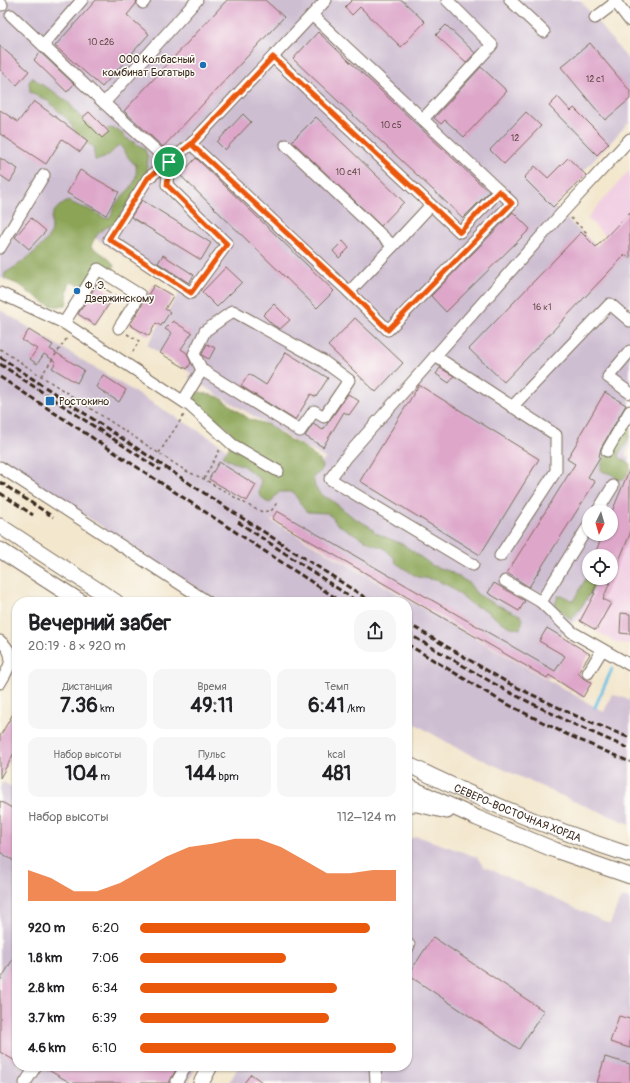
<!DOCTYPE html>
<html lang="ru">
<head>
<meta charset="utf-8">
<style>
	:root { --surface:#fff; --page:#f6f6f6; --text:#202124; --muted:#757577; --accent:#ea580c }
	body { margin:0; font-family:Pangolin,sans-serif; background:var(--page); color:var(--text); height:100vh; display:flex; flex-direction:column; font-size:15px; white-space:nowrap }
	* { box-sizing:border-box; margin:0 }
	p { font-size:13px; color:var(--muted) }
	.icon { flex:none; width:22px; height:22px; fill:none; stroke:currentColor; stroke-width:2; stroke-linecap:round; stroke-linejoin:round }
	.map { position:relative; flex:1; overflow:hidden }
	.side { position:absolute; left:12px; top:597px; width:400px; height:474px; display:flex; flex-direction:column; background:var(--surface); border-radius:16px; box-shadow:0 1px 3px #0004 }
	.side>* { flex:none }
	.needle { width:26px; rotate:185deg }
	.fabs { position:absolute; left:582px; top:505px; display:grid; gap:8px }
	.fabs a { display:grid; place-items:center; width:36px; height:36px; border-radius:50%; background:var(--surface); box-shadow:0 1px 3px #0004; font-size:20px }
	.pin { position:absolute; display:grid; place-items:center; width:34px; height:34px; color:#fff; margin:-17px; border:2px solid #fff; border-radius:50%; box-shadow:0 1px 4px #0007 }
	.round { display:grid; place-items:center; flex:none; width:42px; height:42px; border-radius:16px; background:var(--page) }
	.overview { display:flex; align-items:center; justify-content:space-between; height:68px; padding:0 16px }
	h1 { font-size:22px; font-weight:700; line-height:30px }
	.figures { display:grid; grid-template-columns:repeat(3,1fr); gap:6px; height:68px; padding:4px 16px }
	.figures div { display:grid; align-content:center; border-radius:10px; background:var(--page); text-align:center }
	.figures b { font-size:20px; font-weight:700 }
	.figures small { font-size:11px; font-weight:400 }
	.figures p { font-size:11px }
	.chart { height:112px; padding:8px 16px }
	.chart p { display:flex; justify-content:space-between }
	.chart svg { width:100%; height:72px; margin-top:4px; fill:var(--accent); opacity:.7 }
	ul { padding:0 16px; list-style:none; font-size:13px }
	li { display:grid; grid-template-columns:64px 48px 1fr; align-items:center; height:30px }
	li i { height:10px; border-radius:5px; background:var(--accent) }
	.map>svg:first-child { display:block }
</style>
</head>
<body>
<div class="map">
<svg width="630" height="1083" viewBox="0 0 630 1083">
	<rect width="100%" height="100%" fill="#fdfcf7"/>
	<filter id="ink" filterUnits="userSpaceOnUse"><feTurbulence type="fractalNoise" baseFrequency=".025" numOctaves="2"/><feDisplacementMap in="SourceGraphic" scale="8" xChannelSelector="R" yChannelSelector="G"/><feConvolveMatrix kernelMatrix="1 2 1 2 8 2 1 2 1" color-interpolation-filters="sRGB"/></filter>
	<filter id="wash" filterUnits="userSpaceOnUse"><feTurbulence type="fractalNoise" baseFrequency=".012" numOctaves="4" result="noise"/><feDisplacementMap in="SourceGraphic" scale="16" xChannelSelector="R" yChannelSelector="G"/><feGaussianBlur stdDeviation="0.9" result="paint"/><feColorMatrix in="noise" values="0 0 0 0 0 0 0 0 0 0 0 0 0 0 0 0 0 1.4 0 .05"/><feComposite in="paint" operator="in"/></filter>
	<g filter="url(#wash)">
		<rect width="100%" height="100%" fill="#f3e7ce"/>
		<!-- built -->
		<g fill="#f1d0e3">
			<path d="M630 170V259L587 218Z"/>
			<path d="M630 504V644L617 643 576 620 593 593 611 578V556Z"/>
		</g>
		<!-- industrial -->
		<g fill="#cebed1" fill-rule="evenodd">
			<path d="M0 0H580L630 62V121L583 172 586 175 554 207 596 246 606 237 630 259V443L625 456 630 458V504L608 556H589V578H599L593 593 576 620 568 626 561 636 573 643 551 677 547 678 273 519 272 521 604 712 612 694 630 700V824L573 801 457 748 407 719V602H218L0 460V310L217 442 277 488 326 459 188 377 191 373 147 345 181 290 93 237 12 276 9 282 0 277ZM589 512H611V534H589Z"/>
			<path d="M3 782 17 790V1066H197L188 1083H0V787Z"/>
			<path d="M417 836 477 857 483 866 610 924 621 897 630 899V1083H229L239 1066H407V840Z"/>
		</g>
		<!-- forest -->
		<g fill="#8ba456" stroke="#63673a">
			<path d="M32 76 39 83 53 91 70 104 79 116 88 122 105 130 110 128 119 130 126 138 144 148 148 157 147 172 116 223C105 226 93 236 91 247 100 253 109 256 114 266L113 271 80 285 71 282C64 292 70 296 66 305 55 308 46 305 38 298 34 295 34 294 29 293 21 283 14 284 4 278L5 273C19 265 41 249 50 235 54 230 50 223 52 217 54 209 61 204 69 201 79 208 94 208 103 218H109C113 214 112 209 116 204 127 188 138 188 136 165 127 159 126 151 119 145 112 152 106 160 95 160L93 146 88 144 80 138 68 120 48 101 30 92 29 82 32 78 34 80Z"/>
			<path d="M200 392 219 397 249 419 269 425 286 438 304 447 320 461 322 466 321 471 313 477 315 487 321 495 330 499 354 518 369 526 376 533 404 545 433 566 449 571 469 583 477 594 491 602 520 615 523 619 520 629 511 627 498 620 487 611 473 605 449 586 436 580 417 577 396 563 394 558 384 548 374 545 337 524 331 516 327 513 307 512 304 509 293 492H279L270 503 265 501 259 494 261 480 242 465 232 462 222 456 229 448 232 434C230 432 228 429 226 427 214 418 194 411 195 393Z"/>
			<path d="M630 422C630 437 629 442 619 453V457L630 464V481L625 478 619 480 611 474 601 471C599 459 619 434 626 423Z"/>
			<path d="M589 573V578H597C592 594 581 607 571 620L555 605 558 596H563L573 601Z"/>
		</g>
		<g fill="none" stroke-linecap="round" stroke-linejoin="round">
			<!-- stream -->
			<path stroke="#68bfe5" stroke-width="3" d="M595 707 612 669"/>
		</g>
		<g id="blocks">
			<!-- building -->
			<g fill="#dea7ca">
				<path d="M96 0H137L136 4 127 15 149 34 102 87 55 46Z"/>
				<path d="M227 0H265L284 17 163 147 124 111Z"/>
				<path d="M352 0H402L425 22 401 47 360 7 352 15 345 7Z"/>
				<path d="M446 25 475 53 466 63 436 35Z"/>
				<path d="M318 32 489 192 463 218 293 59Z"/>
				<path d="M590 43 630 91V99L605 120 561 67Z"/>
				<path d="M0 46 29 71 17 85 0 70Z"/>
				<path d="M40 52 74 84 67 92 34 60Z"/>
				<path d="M481 67 507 91 464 137 445 120 441 124 434 118Z"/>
				<path d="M558 97 571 111 574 108 609 143 597 155 549 106Z"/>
				<path d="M34 101 88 141 80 152 62 139 46 164 0 134V110L18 122Z"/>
				<path d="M89 112 109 132 102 138 82 118Z"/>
				<path d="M526 112 541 126 504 164 490 150Z"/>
				<path d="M243 114 251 122 225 150 217 142Z"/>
				<path d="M316 117 404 202 381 226 292 141Z"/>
				<path d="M0 158 18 169 10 182 0 175Z"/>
				<path d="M196 158 334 291 317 308 180 175Z"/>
				<path d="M568 158 586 175 553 207 524 178 535 166 548 178Z"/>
				<path d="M80 170 119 192 106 215 67 193Z"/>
				<path d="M142 200 211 243 201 260 131 217Z"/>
				<path d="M513 212 530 229 446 312 431 296Z"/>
				<path d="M630 212V259L625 255 504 382 469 349 581 232 596 247Z"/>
				<path d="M31 218 46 231 29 249 15 237Z"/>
				<path d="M343 241 349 248 339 258 333 251Z"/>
				<path d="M163 255 194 275 189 283 158 263Z"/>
				<path d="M226 267 242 282 217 307 202 292Z"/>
				<path d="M97 284 115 295 95 325 78 314Z"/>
				<path d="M154 285 173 296 165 309 170 312 161 326 156 323 149 336 130 325Z"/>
				<path d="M274 304 290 320 280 329 273 325 263 315Z"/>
				<path d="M355 318 403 363 376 392 328 346Z"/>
				<path d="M173 321 192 333 181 349 187 353 191 363 187 369 160 353 172 333 165 329Z"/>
				<path d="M29 330 53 345 50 349 84 370 77 383 52 368 56 362 44 354 37 364 30 359 37 349 22 340Z"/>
				<path d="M207 344 215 348 209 359 203 356 202 354Z"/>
				<path d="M286 352 328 378 316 397 311 394 295 420 241 386 249 374 266 385Z"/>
				<path d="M440 368 454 376 449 383 436 374Z"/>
				<path d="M103 375 126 390 119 402 96 387Z"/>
				<path d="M419 385 539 459 480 555 360 481Z"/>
				<path d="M605 392 626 405 601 448 599 456 600 457 588 477 595 482 529 587 507 573 575 464 567 459 579 439 578 438Z"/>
				<path d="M348 394 359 401 349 415 344 412 323 447 305 436 313 424 323 430Z"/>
				<path d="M219 462 256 485 247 501 209 479Z"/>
				<path d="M630 468V534L603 599 611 603 596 630 580 621 595 593H593L599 578H611V556H594L603 534H611V514Z"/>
				<path d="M277 511 555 671 565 656 539 641 547 628 590 654 578 673 584 679 592 682 583 697 549 675 547 678 272 519Z"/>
				<path d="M494 583 525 601 519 611 488 593Z"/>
				<path d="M621 613 630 614V634L620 633Z"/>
				<path d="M17 707V748L0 778V736Z"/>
				<path d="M0 801 17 811V863L0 852Z"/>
				<path d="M433 937 544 1011 519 1049 408 975Z"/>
				<path d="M17 952V1062L0 1052V981Z"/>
				<path d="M619 1016 630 1019V1048L610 1042Z"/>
				<path d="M605 1057 630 1064V1083H597Z"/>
				<path d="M43 1066H178L169 1083H71L43 1067Z"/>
				<path d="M251 1074 263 1083H244Z"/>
			</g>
		</g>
	</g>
	<g filter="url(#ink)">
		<use href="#blocks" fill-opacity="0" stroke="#7b6c5c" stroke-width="1"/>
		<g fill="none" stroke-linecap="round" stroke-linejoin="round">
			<!-- minor casing -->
			<g stroke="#7b6c5c" stroke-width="13">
				<g id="minor">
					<path d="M510 0 544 32"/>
					<path d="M614 0 630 21"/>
					<path d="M0 3 2 5"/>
					<path d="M143 3 145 0"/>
					<path d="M11 15 104 103"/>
					<path d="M312 15 512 203 388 330 349 292"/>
					<path d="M595 18 616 2"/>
					<path d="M43 45 82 0"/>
					<path d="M273 57 431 205 393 246"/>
					<path d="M423 119 492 45 447 0"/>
					<path d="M191 144 169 162 104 103 197 0"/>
					<path d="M286 145 393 246 349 292 191 144 326 0"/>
					<path d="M169 162 167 185 227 244 191 293 109 239 148 178Z"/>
					<path d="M431 205 460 232 499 191"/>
					<path d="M0 248 44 175"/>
					<path d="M0 293 64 323 190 406 233 445 278 471"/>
					<path d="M64 323 98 269 140 295 119 328"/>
					<path d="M630 351 608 377 630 393"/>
					<path d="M435 356 556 435V471L500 556"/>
					<path d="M183 401 202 370 300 431 314 411 324 417 349 380 323 361 233 311 205 331 194 354 202 370"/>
					<path d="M512 407 610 304 630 321"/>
					<path d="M607 451 630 411"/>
					<path d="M0 467 208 602"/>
					<path d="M597 512 613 486"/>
					<path d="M473 565 330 479 346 457 561 214 630 139"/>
					<path d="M505 581 541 602 572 632 630 665"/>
					<path d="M541 602 589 525"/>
					<path d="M0 641C18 655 10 667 0 683"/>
					<path d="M588 673 602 650"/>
					<path d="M407 949 409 945"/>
					<path d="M375 1066 376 1083"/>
					<path d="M25 1083 36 1066"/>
					<path d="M176 1083 186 1066"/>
				</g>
			</g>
			<!-- major casing -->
			<g stroke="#7b6c5c" stroke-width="17">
				<g id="major">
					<path d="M0 526 116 602"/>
					<path d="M0 550 81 602"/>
					<path id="s1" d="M407 764C479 800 554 830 630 855"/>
					<path d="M407 786 477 818 555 850 630 876"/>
					<path d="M407 804H417L447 811"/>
					<path d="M201 1083 210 1066"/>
				</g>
			</g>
			<!-- path -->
			<g stroke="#7b6c5c" stroke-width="1.5" stroke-dasharray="3 3" stroke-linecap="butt">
				<path d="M571 218 587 233 585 236"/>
				<path d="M127 334 139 341 131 355"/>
				<path d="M0 349 186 471 204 479 253 508 263 512 272 510 278 501"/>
				<path d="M41 376 67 338"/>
				<path d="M159 453 184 415"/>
				<path d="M204 479 221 447"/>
			</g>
			<!-- minor -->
			<use href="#minor" stroke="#fff" stroke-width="11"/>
			<!-- major -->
			<use href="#major" stroke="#fff" stroke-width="15"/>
			<!-- rail -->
			<g stroke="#3b2a1e" stroke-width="3" stroke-dasharray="6 3" stroke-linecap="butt">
				<path d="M0 357 213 499 372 602"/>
				<path d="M0 364 160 470"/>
				<path d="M0 377 342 602"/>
				<path d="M0 482 53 517"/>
				<path d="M0 493 33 515"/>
				<path d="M238 522 358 602"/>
				<path d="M407 623 510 684 574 715 630 738"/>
				<path d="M407 633 505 690 573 724 630 749"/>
				<path d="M407 644 501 701 566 734 630 762"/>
			</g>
		</g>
	</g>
	<g fill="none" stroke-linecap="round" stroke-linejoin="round" filter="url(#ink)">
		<!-- route casing -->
		<g stroke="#fff" stroke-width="8">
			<path id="route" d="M169 162 148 178 109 239 191 293 227 244 167 185 169 162 191 144 273 57 460 232 499 191 512 203 388 330 350 292 191 144 169 162"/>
		</g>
		<!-- route -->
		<use href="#route" stroke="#ea580c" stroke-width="5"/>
	</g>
	<!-- markers -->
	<g fill="#1f6fb2" stroke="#fdfcf7" stroke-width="1.5">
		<circle cx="203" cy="65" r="4"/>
		<circle cx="77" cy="291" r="4"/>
		<rect x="45" y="396" width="10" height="10" rx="2"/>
	</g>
	<g text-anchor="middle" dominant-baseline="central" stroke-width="3" stroke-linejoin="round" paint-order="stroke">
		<!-- number labels -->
		<g font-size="9" fill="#644949">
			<text x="101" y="42">10 с26</text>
			<text x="595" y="79">12 с1</text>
			<text x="391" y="125">10 с5</text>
			<text x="515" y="138">12</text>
			<text x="348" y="172">10 с41</text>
			<text x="542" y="307">16 к1</text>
		</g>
		<!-- poi labels -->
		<g font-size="11" fill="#3b2a1e" stroke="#fdfcf7" text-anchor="start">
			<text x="195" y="59" text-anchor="end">ООО Колбасный<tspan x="195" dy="13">комбинат Богатырь</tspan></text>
			<text x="85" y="285">Ф. Э.<tspan x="85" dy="13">Дзержинскому</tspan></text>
			<text x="59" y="401">Ростокино</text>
		</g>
		<!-- street labels -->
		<g font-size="11" fill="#3b2a1e" stroke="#fdfcf7">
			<text stroke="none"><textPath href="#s1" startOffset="121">СЕВЕРО-ВОСТОЧНАЯ ХОРДА</textPath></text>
		</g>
	</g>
</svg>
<div class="fabs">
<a><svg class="needle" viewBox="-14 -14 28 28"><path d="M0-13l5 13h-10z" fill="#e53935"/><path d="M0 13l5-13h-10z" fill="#757577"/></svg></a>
<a><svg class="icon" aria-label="locate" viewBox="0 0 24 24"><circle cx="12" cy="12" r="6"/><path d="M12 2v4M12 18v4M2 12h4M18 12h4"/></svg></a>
</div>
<div class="pin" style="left:169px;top:162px;background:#1e9e55"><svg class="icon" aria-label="arrive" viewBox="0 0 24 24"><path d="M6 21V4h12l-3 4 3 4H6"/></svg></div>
<section class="side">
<div class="overview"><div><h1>Вечерний забег</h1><p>20:19 · 8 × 920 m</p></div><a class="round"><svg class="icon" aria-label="share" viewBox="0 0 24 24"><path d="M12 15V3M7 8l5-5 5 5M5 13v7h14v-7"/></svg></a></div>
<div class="figures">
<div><p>Дистанция</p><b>7.36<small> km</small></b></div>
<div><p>Время</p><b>49:11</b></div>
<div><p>Темп</p><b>6:41<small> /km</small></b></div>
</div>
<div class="figures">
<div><p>Набор высоты</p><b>104<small> m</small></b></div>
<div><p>Пульс</p><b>144<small> bpm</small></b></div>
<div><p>kcal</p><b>481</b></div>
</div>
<div class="chart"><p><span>Набор высоты</span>112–124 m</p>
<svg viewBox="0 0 160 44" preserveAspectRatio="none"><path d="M0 44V25L10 30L20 38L30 38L40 33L50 25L60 17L70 11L80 9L90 6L100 6L110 11L120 19L130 27L140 27L150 25L160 25V44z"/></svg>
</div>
<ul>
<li><b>920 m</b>6:20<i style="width:90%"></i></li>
<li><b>1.8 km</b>7:06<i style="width:57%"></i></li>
<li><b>2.8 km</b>6:34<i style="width:77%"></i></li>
<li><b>3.7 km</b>6:39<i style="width:74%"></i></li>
<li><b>4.6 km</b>6:10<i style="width:100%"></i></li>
</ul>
</section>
</div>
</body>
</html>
